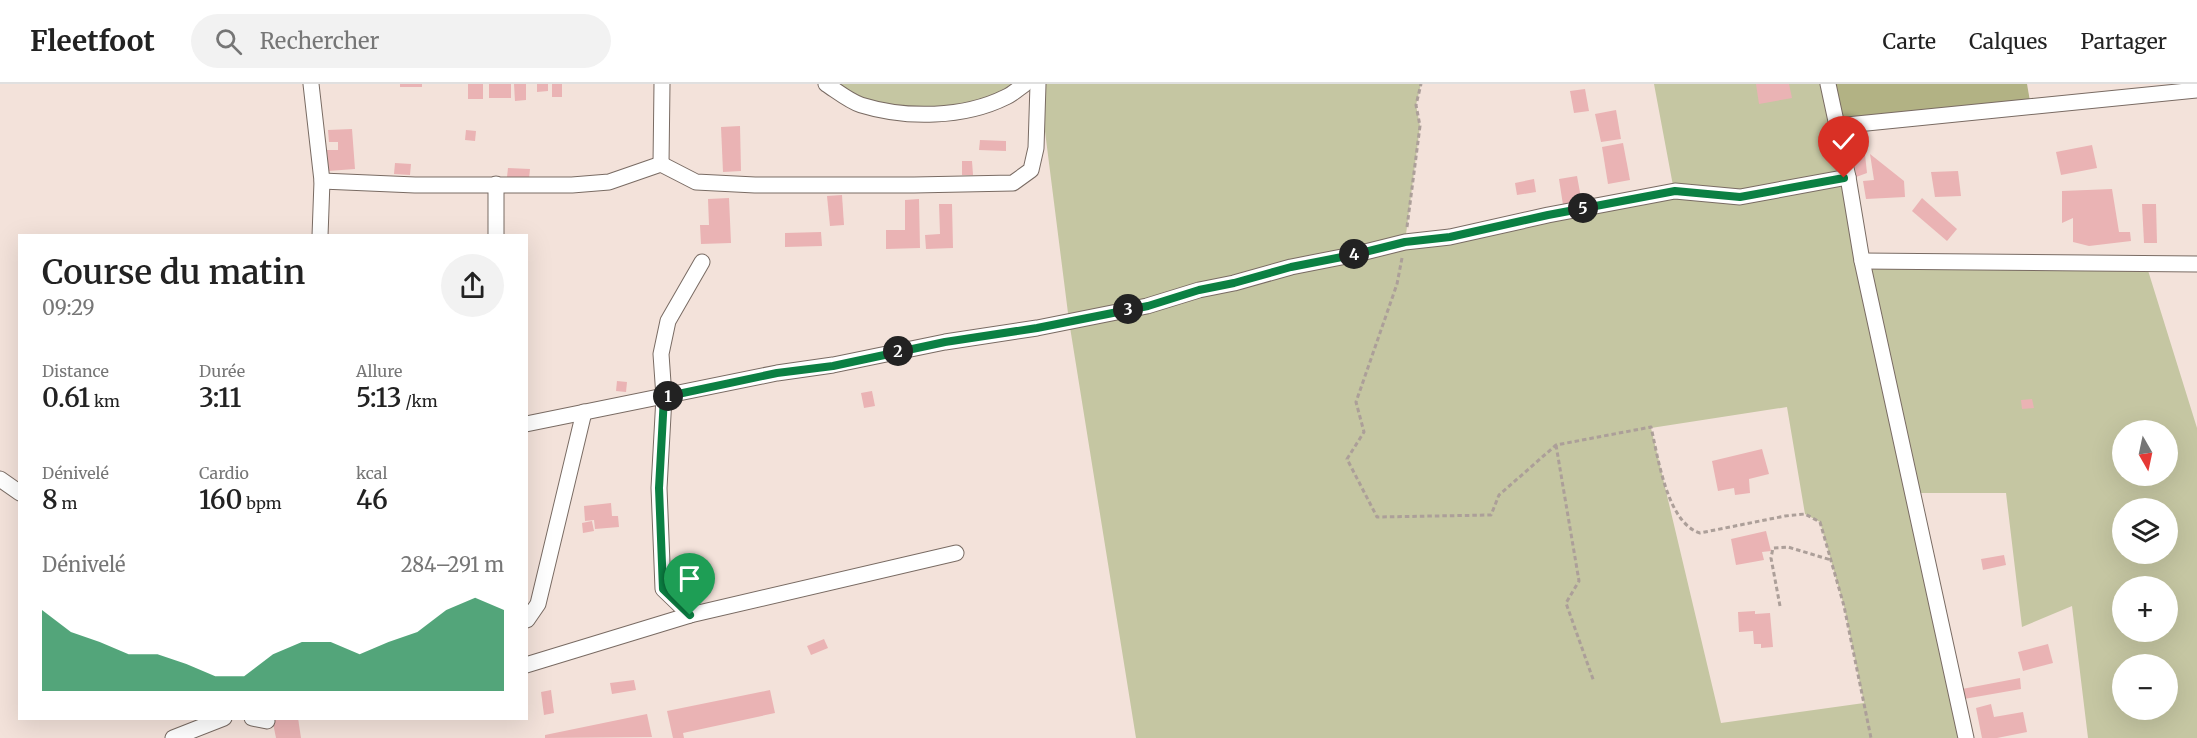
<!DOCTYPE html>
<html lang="fr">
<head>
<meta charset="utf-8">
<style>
	:root { --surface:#fff; --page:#f2f2f2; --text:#222; --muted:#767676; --line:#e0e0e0; --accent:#0b8043 }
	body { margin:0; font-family:Merriweather,serif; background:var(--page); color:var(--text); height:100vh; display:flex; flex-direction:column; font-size:22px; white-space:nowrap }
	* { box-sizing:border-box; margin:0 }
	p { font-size:20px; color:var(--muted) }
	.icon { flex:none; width:33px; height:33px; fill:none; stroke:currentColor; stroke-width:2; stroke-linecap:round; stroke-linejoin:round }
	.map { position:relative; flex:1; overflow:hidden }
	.side { position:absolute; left:18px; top:150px; width:510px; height:486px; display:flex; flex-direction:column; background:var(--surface); border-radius:0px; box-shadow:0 6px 24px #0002 }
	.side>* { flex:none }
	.needle { width:39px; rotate:171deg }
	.buttons { position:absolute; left:2112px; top:336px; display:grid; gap:12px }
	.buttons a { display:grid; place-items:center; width:66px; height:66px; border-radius:50%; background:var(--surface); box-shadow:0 6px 24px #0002; font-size:30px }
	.pin { position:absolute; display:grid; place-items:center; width:51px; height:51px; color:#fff; margin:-62px -26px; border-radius:50% 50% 50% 0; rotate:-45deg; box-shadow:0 0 6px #0007 }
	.pin .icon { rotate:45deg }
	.km { position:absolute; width:30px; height:30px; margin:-15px; border-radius:50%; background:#222; color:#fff; font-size:16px; line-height:30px; text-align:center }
	.round { display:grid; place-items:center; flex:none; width:63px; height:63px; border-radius:32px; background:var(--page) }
	.overview { display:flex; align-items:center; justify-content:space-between; height:102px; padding:0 24px }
	h1 { font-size:33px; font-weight:600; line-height:45px }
	.figures { display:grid; grid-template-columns:repeat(3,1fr); gap:9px; height:102px; padding:6px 24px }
	.figures div { display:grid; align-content:center }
	.figures b { font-size:26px; font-weight:600 }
	.figures small { font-size:16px; font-weight:400 }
	.figures p { font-size:16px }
	.chart { height:168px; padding:12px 24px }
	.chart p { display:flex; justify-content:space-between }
	.chart svg { width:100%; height:108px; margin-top:6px; fill:var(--accent); opacity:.7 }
	header { display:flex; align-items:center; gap:36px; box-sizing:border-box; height:84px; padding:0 30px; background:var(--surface); border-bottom:2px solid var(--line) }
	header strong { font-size:28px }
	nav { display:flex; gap:33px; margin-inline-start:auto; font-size:21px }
	.search { width:420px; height:54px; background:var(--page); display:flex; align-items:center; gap:15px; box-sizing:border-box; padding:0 21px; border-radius:33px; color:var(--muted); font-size:22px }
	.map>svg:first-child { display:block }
</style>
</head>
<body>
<header>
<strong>Fleetfoot</strong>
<div class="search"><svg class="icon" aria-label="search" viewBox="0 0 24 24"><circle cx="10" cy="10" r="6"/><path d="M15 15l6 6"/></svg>Rechercher</div>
<nav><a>Carte</a><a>Calques</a><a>Partager</a></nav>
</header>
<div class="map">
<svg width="2197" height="654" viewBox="0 0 2197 654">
	<rect width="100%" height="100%" fill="#f3e2da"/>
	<!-- green -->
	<g fill="#c5c6a2" fill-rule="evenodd">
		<path d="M826 0H1022L985 21 894 28Z"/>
		<path d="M1039 0H1421L1416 21 1420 42 1405 158 1674 107 1654 0H1828L1865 177 2146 180 2197 344V654H2088L2072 522 2022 543 2006 409H1913L1962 654H1136L1069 237ZM1787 323 1805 430 1820 438 1844 522 1864 619 1721 639 1651 344ZM2122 346H2168V392H2122ZM2122 424H2168V470H2122ZM2122 502H2168V548H2122ZM2122 580H2168V626H2122Z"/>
	</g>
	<!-- forest -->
	<path fill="#b2b284" d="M1828 0H2027L2031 23 1837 42Z"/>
	<!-- building -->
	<g fill="#eab3b4">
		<rect x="400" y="0" width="22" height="3"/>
		<rect x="468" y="0" width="15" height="15"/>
		<rect x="489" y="0" width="22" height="14"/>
		<path d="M514 0H526V16L515 17Z"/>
		<path d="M537 0H548V7L537 8Z"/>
		<rect x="552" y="0" width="10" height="13"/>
		<path d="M1756 0H1789L1792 14 1759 20Z"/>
		<path d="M1585 5 1589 27 1574 29 1570 7Z"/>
		<path d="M1616 26 1621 55 1601 58 1595 30Z"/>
		<path d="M740 42 741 87 723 88 721 43Z"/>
		<path d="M352 45 355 85 328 87 327 66H338V58H329L328 46Z"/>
		<path d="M466 46 476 47 475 57 465 56Z"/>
		<path d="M980 56 1006 57V67L979 66Z"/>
		<path d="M1623 59 1630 96 1608 100 1602 63Z"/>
		<path d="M1864 61 1867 89 1856 93 1853 64Z"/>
		<path d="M2092 61 2097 84 2061 91 2056 68Z"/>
		<path d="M1870 70 1904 97 1905 113 1866 115 1863 97 1874 96Z"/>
		<path d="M962 77H972L973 91H962Z"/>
		<path d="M395 79 411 80 410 91 394 90Z"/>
		<path d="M508 84 530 85 529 95 507 93Z"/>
		<path d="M1958 87 1961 112 1935 113 1931 88Z"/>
		<path d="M1577 92 1581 114H1575L1576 119 1563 121 1559 95Z"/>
		<path d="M1534 95 1536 108 1517 111 1515 99Z"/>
		<path d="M2112 105 2119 148H2130L2131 157 2089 162 2073 158V134L2062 139V107Z"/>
		<path d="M842 111 844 141 830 142 827 112Z"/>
		<path d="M729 114 731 159 701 160 700 141H709L708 115Z"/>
		<path d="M1922 114 1957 145 1947 157 1912 127Z"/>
		<path d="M919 115 920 164 886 165V146H905V116Z"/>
		<path d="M939 120H952L953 164 926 165 925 151 940 150Z"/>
		<path d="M2142 120H2156L2157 159H2144Z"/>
		<path d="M821 148 822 162 785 163V149Z"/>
		<path d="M617 297 627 298 626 308 616 307Z"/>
		<path d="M872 307 875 322 864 324 861 309Z"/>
		<path d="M2032 315 2034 324 2022 325 2021 316Z"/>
		<path d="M1762 365 1769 390 1749 395 1750 409 1735 411 1734 404 1718 407 1712 377Z"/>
		<path d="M611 419 612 432H618L619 443 595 445 594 436 585 437 584 422Z"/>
		<path d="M592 437 594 447 583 449 582 439Z"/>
		<path d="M1766 447 1771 467 1762 468 1764 476 1736 481 1731 455Z"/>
		<path d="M2004 471 2006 481 1983 486 1981 475Z"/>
		<path d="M1755 527V530L1770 529 1773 563 1761 564V560H1754L1753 547 1739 548 1738 528Z"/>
		<path d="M824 555 828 564 811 571 807 562Z"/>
		<path d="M2048 560 2053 579 2023 587 2018 568Z"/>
		<path d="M2020 594 2021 605 1964 615 1962 605Z"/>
		<path d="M634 596 636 606 612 610 610 599Z"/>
		<path d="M551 606 554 629 544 631 541 608Z"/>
		<path d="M770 606 775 629 683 649 684 654H673L667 627Z"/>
		<path d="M1991 620 1994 633 2023 628 2027 648 1997 654H1982L1976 624Z"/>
		<path d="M647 630 652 653 545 654V651Z"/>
		<path d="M272 634H298L301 654H276Z"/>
	</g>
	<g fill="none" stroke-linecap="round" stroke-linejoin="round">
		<!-- minor casing -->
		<g stroke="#796b63" stroke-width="17">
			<g id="minor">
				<path d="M311 0 322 97 320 152"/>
				<path d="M826 0C837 7 849 17 861 21 906 35 964 34 1006 13 1013 10 1019 4 1025 0"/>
				<path d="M1828 0 1848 93 1862 177 1966 654"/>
				<path d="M1837 42 2197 6"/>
				<path d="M661 80 662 0"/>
				<path d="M322 97 415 101H572L609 98 661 80 696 98 755 101H914L1013 99 1031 86 1036 64 1038 0"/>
				<path d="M496 152V100"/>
				<path d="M1862 177 2197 180"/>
				<path d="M526 340 777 289 833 281 945 258 1037 244 1147 222 1199 206 1234 199 1291 183 1357 170 1405 158 1450 153 1548 131 1675 107 1740 113 1848 93"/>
				<path d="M0 395 20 409"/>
				<path d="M690 531 663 505 659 404 664 313 661 270 668 237 702 178"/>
				<path d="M527 536 538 520 584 328"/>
				<path d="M526 581 690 531 956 469"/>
				<path d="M252 634 267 637 266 634"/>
				<path d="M173 654 224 634"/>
			</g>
		</g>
		<!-- path -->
		<g stroke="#ac9f99" stroke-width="3" stroke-dasharray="4.5 3" stroke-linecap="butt">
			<path d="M1407 143 1420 42 1416 21 1421 0"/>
			<path d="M1402 174 1397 200 1356 318 1364 348 1347 375 1377 433 1491 431 1499 411 1556 361 1651 343C1658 373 1667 439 1700 449L1785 432 1805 430 1820 438 1844 522 1871 654"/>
			<path d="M1556 361 1579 497 1566 519 1594 598"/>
			<path d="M1780 522 1771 474 1773 464 1788 463 1831 476"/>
		</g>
		<!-- minor -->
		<use href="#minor" stroke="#fff" stroke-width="15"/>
	</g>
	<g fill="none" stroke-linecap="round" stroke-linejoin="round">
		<!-- route casing -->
		<g stroke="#fff" stroke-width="12">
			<path id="route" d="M690 531 663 505 659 404 664 313 777 289 833 282 945 258 1037 244 1148 222 1199 206 1234 199 1291 183 1357 170 1405 158 1450 153 1548 131 1675 107 1740 113 1844 94"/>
		</g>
		<!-- route -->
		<use href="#route" stroke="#0b8043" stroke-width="8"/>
	</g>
</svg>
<div class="buttons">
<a><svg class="needle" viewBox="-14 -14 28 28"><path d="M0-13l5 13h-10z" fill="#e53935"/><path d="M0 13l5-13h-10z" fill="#767676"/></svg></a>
<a><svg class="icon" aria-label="layers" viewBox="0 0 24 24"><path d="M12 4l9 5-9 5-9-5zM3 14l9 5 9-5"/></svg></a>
<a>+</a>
<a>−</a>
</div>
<div class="pin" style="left:690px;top:531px;background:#1e9e55"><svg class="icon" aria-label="arrive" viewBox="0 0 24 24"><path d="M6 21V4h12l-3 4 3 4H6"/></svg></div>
<div class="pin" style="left:1844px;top:94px;background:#d93025"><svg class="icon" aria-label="check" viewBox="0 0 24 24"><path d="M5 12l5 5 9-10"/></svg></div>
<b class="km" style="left:668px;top:312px">1</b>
<b class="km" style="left:898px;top:267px">2</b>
<b class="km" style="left:1128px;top:225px">3</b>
<b class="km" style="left:1354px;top:170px">4</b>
<b class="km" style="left:1583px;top:124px">5</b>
<section class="side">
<div class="overview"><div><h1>Course du matin</h1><p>09:29</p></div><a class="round"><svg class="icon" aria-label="share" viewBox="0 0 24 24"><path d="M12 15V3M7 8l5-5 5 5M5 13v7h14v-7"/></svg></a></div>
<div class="figures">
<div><p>Distance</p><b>0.61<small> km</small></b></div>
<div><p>Durée</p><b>3:11</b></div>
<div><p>Allure</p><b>5:13<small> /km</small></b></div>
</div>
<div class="figures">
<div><p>Dénivelé</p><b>8<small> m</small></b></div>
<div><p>Cardio</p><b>160<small> bpm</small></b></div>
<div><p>kcal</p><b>46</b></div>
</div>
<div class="chart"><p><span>Dénivelé</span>284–291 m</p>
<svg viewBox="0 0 160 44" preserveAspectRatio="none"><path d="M0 44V11L10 20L20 24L30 29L40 29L50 33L60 38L70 38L80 29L90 24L100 24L110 29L120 24L130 20L140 11L150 6L160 11V44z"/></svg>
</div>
</section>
</div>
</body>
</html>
